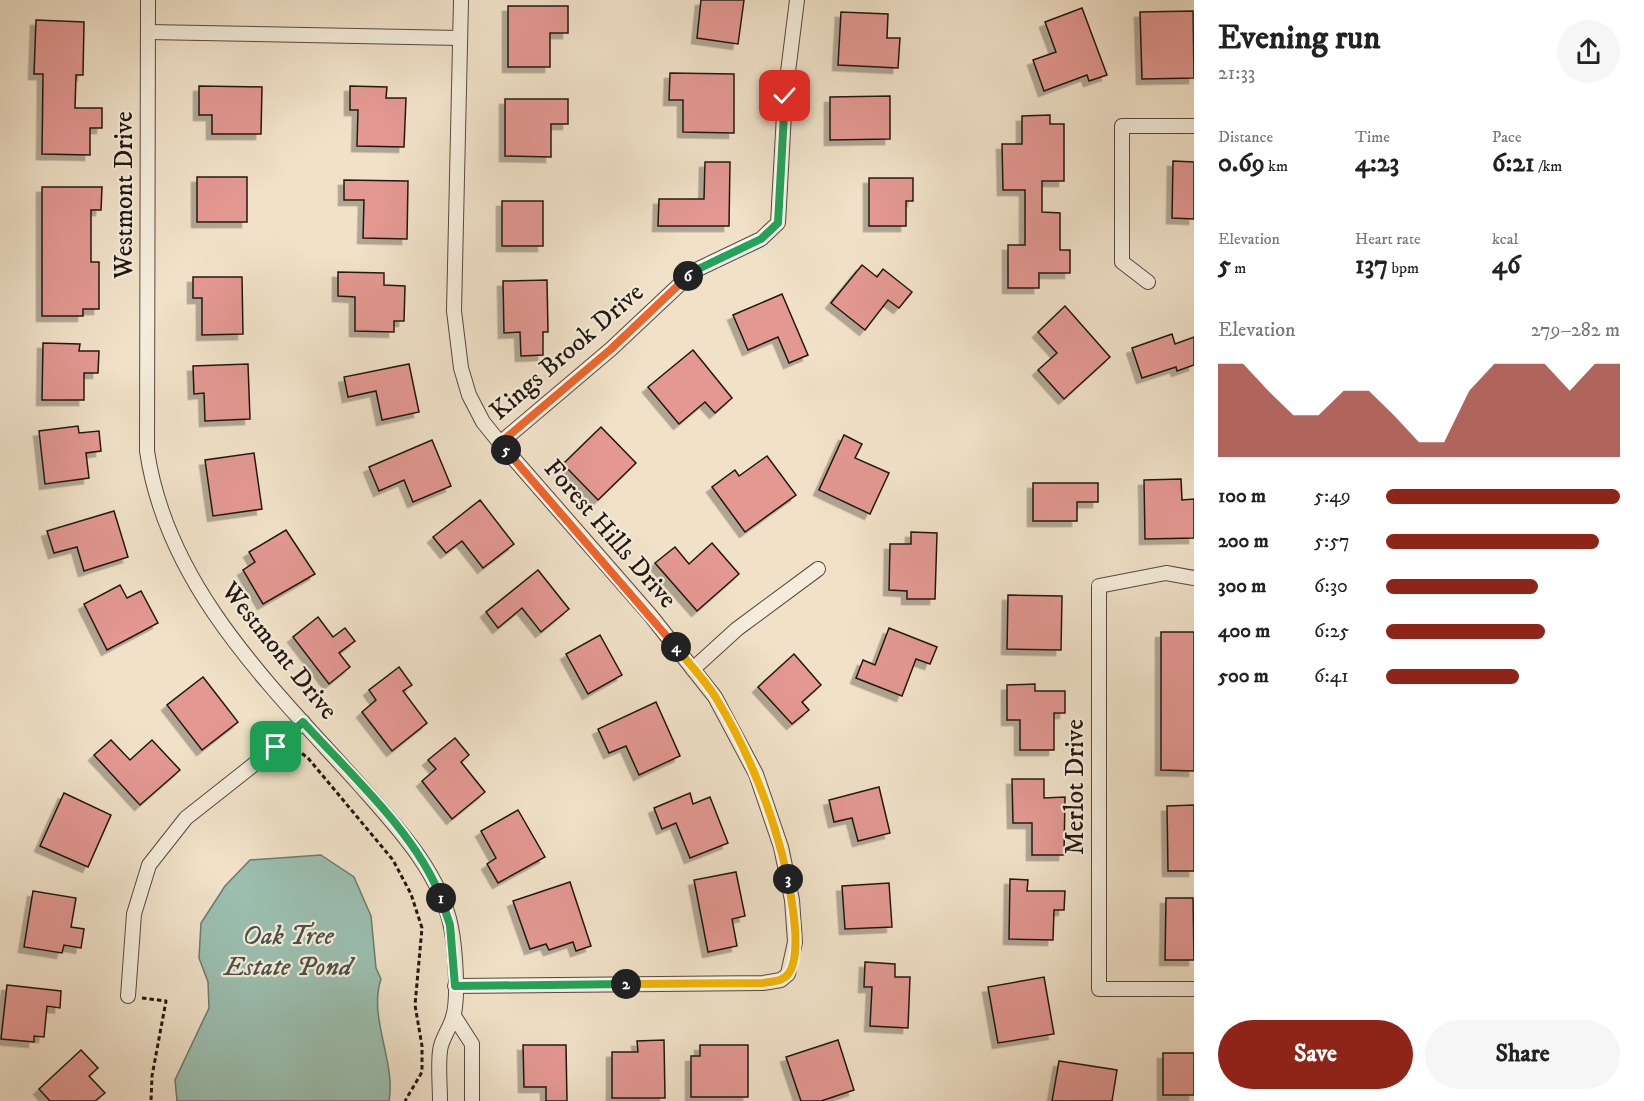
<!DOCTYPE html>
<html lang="en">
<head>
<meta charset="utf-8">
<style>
	:root { --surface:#fff; --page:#f6f6f6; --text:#222; --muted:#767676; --accent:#8f2418 }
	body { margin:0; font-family:"IM FELL DW Pica",serif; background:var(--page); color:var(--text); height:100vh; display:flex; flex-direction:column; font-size:22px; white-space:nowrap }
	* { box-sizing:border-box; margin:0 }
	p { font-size:20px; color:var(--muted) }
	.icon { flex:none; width:33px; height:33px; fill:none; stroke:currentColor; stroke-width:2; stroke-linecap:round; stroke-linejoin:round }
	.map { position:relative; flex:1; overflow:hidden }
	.drawer { display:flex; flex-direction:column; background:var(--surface); width:450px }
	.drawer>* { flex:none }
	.pin { position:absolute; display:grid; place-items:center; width:51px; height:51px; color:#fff; margin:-26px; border-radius:12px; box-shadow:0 3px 9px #0006 }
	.km { position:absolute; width:30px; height:30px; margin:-15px; border-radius:50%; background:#222; color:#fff; font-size:16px; line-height:30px; text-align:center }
	.round { display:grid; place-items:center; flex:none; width:63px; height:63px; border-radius:32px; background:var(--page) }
	.summary { display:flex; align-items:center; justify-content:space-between; height:102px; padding:0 24px }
	h1 { font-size:33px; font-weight:700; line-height:45px }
	.figures { display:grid; grid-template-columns:repeat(3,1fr); gap:9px; height:102px; padding:6px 24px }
	.figures div { display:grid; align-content:center }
	.figures b { font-size:26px; font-weight:700 }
	.figures small { font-size:16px; font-weight:400 }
	.figures p { font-size:16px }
	.chart { height:168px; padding:12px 24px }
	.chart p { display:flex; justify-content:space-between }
	.chart svg { width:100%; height:108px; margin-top:6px; fill:var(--accent); opacity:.7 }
	.cta { display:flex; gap:12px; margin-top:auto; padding:12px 24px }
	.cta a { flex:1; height:69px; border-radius:36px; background:var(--accent); color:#fff; font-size:24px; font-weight:700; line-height:69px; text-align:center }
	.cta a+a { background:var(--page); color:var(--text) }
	ul { padding:0 24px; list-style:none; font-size:20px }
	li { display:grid; grid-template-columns:96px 72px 1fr; align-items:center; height:45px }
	li i { height:15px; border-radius:8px; background:var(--accent) }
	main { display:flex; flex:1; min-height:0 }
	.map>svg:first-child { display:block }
</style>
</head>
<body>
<main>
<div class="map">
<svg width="1194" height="1101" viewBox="0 0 1194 1101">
	<defs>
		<filter id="shadow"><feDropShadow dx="-5.5" dy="5.5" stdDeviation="0" flood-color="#0004"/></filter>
	</defs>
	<rect width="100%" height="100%" fill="#f0e1c8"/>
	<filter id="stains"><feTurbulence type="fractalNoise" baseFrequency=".00333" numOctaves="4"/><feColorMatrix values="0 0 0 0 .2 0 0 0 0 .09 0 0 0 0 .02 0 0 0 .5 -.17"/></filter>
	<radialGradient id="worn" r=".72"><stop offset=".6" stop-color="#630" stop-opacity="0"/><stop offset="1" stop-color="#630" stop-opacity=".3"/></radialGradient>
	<!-- water -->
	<path fill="#9bbeaf" stroke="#6b7b70" stroke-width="1.5" d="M321 855 354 877 371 916 376 968 381 979C368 1018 396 1061 389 1101H177L175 1080 209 1008 208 982 199 958 201 923 225 886 250 860Z"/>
	<!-- building -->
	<g fill="#e39892" stroke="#221711" stroke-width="1.5" filter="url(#shadow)">
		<path d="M701 0H744L738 44 697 38Z"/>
		<path d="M508 6H568V33H550V67H508Z"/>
		<path d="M1082 8 1107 75 1089 81 1087 75 1044 91 1033 60 1056 52 1045 22Z"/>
		<path d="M1193 11 1194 78 1142 79 1140 12Z"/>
		<path d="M841 12 888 14 887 38H900L898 68 838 65Z"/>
		<path d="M36 20 84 22 83 75H76L75 108H102V128H90V155L42 154 43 74H34Z"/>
		<path d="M670 73 734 74V133L683 132V100H669Z"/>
		<path d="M199 86 262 87 261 134H212V115H199Z"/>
		<path d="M350 86 387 87 386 98H406L404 147 357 146 358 110H350Z"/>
		<path d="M890 96V139L830 140V97Z"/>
		<path d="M505 99H568V124H551V157L505 156Z"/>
		<path d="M1050 115V124H1064V181H1042V212L1060 213V250H1070V273H1039V288H1008V245H1025V190H1003L1002 144H1022V116Z"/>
		<path d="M1173 161 1194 162V219L1172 218Z"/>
		<path d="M705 162H730L729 226H658L659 199H704Z"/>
		<rect x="197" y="177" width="50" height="45"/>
		<path d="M869 178H913V201H906V226H869Z"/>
		<path d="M344 180 408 181 407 239 363 238 364 200H344Z"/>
		<path d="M42 187H102L101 210H91V262H99V309H83V316H42Z"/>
		<rect x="502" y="201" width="41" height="45"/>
		<path d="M862 265 877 277 883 269 912 292 899 308 888 300 865 330 831 303Z"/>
		<path d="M338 272 384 273V285L405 286 404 321H394V332L355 331V297L338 296Z"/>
		<path d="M193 277H242L243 334 202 335V298H193Z"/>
		<path d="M547 280 548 332H543V355L521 356 520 332 504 333 503 281Z"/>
		<path d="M782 294 808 355 789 363 778 337 748 350 733 315Z"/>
		<path d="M1065 306 1110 357 1064 399 1038 370 1057 353 1038 332Z"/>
		<path d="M1172 334 1175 344 1194 337V365L1177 371 1176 367 1142 378 1132 348Z"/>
		<path d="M43 343 80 344 79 351H99L98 373H84V400H42Z"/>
		<path d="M693 350 732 398 715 413 705 402 679 424 648 387Z"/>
		<path d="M248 364 250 419 205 421 204 393 194 394 193 366Z"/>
		<path d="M409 364 419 412 382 420 376 391 348 397 344 377Z"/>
		<path d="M78 426 79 433 99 431 101 451 86 453 89 478 45 484 39 431Z"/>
		<path d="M601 427 636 463 598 500 563 464Z"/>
		<path d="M844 435 862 444 855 458 889 473 870 514 819 490Z"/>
		<path d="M432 440 451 486 413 502 404 480 379 491 369 467Z"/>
		<path d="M254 453 262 509 213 516 205 460Z"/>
		<path d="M767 456 796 495 745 532 712 487 735 470 739 476Z"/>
		<path d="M1181 479 1182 500 1194 499V538L1145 539 1144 480Z"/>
		<path d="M1033 483H1098V502H1077V521H1033Z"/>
		<path d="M480 500 514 544 483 568 462 541 446 553 433 537Z"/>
		<path d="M114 511 128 557 84 571 77 547 54 553 47 531Z"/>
		<path d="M286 530 315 574 263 604 243 570 255 562 249 552Z"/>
		<path d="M911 532 937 533 935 599H907V591L889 590 890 544H911Z"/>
		<path d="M712 543 739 574 697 611 655 563 675 547 689 564Z"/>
		<path d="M538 570 569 609 541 632 522 608 498 628 486 612Z"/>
		<path d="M120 585 127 598 141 591 158 623 107 650 84 604Z"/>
		<path d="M1008 595 1062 596 1061 650 1007 649Z"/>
		<path d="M318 617 333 637 345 628 355 641 339 653 350 667 329 684 293 637Z"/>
		<path d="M889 628 937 647 930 664 916 659 902 696 856 678 863 660 875 665Z"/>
		<path d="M1161 632H1194V771L1161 770Z"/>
		<path d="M600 635 622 675 588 694 566 654Z"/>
		<path d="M794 654 821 685 802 702 809 710 792 724 758 687Z"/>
		<path d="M399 667 412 685 403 691 427 723 392 751 362 712 376 700 369 690Z"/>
		<path d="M203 677 238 722 202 750 167 705Z"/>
		<path d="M1035 684V691H1065V713H1054V750H1020V720H1007V685Z"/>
		<path d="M656 702 680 756 639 775 626 746 609 753 598 729Z"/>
		<path d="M455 738 469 755 461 762 485 792 452 819 422 781 436 769 428 760Z"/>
		<path d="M111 740 130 760 152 740 180 770 140 805 94 755Z"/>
		<path d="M1012 779H1044V798L1065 797 1064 855H1032V823H1013Z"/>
		<path d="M879 787 890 833 858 841 852 818 834 822 829 800Z"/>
		<path d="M64 793 111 815 88 867 40 846Z"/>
		<path d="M690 793 693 804 710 797 728 843 690 858 676 823 662 829 654 808Z"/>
		<path d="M1194 805V871H1168L1167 806Z"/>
		<path d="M518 810 545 857 498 883 487 864 496 858 481 831Z"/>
		<path d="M736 872 745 916 732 919 737 946 708 952 694 880Z"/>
		<path d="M1010 879 1028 880 1027 891H1065L1064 910H1054L1053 940 1009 939Z"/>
		<path d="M570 882 591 946 576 951 573 942 549 950 546 944 530 949 513 901Z"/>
		<path d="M889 883 892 927 845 929 842 886Z"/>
		<path d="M33 891 76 898 71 927 84 929 81 948 64 945 62 953 24 947Z"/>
		<path d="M1166 898H1193L1194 960H1165Z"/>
		<path d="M865 962 895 964V977H910L908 1028 870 1026 872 987H864Z"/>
		<path d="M1044 977 1054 1034 998 1043 988 987Z"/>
		<path d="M7 985 61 991 60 1008 47 1006 44 1037 34 1036V1042L1 1039Z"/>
		<path d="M664 1040 665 1098H612V1052H638L637 1041Z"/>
		<path d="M838 1040 854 1090 821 1101H801L786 1057Z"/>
		<path d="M523 1045H566L567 1101H546V1087H524Z"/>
		<path d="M700 1045H748V1097H691V1056H700Z"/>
		<path d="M81 1050 98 1068 89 1076 105 1093 95 1101H50L39 1089Z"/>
		<rect x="1163" y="1053" width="31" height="42"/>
		<path d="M1059 1061 1117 1070 1112 1101H1052Z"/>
	</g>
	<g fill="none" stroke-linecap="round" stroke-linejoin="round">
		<!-- street casing -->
		<g stroke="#564a3f" stroke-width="16">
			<g id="street">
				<path d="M148 0 147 451C167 587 270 685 358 783 394 824 440 871 451 927 455 947 459 998 453 1017 450 1029 441 1039 440 1051 438 1067 440 1085 440 1101"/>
				<path d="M148 32 460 38"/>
				<path d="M1148 282 1122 262V126H1194"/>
				<path d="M500 443 611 349 694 271 761 239 778 223 785 96 797 0"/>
				<path d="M1194 578 1166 573 1099 586V989H1194"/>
				<path d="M693 669 737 629 818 569"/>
				<path d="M455 986 763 983 781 980 788 974 795 942 792 900 781 847 756 774 715 697 651 616 500 443 483 422 469 395 461 368 454 311 461 0"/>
				<path d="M128 996 134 914 149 865 186 818 276 747 303 722"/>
				<path d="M454 1016 472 1044V1101"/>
			</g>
		</g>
		<!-- path -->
		<g stroke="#221711" stroke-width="3" stroke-dasharray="4.5 3" stroke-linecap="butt">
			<path d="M296 749 308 758 393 860 411 894 422 928 415 1005 422 1046V1072L405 1101"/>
			<path d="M142 998 166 1001 152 1076 151 1101"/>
		</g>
		<!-- street -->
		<use href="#street" stroke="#f5ecdb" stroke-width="14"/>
	</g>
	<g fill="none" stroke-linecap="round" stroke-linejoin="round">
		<!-- split-1 casing -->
		<g stroke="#fff" stroke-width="12">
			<path id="split-1" d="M276 747 303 722C349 773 416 833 441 898"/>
		</g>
		<!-- split-2 casing -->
		<g stroke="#fff" stroke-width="12">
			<path id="split-2" d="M441 898 450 925 455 986 626 984"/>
		</g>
		<!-- split-3 casing -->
		<g stroke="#fff" stroke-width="12">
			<path id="split-3" d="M626 984 763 983C772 981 783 982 789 973 802 953 792 902 788 879"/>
		</g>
		<!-- split-4 casing -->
		<g stroke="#fff" stroke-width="12">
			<path id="split-4" d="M676 647C689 664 705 680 716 698 750 754 774 815 788 879"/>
		</g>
		<!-- split-5 casing -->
		<g stroke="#fff" stroke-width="12">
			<path id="split-5" d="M506 450 676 647"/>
		</g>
		<!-- split-6 casing -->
		<g stroke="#fff" stroke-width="12">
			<path id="split-6" d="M506 450 500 443 611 349 688 276"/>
		</g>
		<!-- split-7 casing -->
		<g stroke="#fff" stroke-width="12">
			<path id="split-7" d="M688 276 694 271 761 239 778 223 785 96"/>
		</g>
		<!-- split-1 -->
		<use href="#split-1" stroke="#22a559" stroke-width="8"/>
		<!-- split-2 -->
		<use href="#split-2" stroke="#22a559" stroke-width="8"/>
		<!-- split-3 -->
		<use href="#split-3" stroke="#f5b400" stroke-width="8"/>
		<!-- split-4 -->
		<use href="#split-4" stroke="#f5b400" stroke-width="8"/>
		<!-- split-5 -->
		<use href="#split-5" stroke="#f0652b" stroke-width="8"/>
		<!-- split-6 -->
		<use href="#split-6" stroke="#f0652b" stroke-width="8"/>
		<!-- split-7 -->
		<use href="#split-7" stroke="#22a559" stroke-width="8"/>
	</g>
	<g text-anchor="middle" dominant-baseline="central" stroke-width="4.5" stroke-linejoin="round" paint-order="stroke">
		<!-- street labels -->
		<g font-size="26" fill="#221711" stroke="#f5ecdb">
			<text transform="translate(124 195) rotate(-90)">Westmont Drive</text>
			<text transform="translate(567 352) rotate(-41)">Kings Brook Drive</text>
			<text transform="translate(610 534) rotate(49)">Forest Hills Drive</text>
			<text transform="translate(279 651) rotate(51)">Westmont Drive</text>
			<text transform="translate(1075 787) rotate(-90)">Merlot Drive</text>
		</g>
		<!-- water labels -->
		<g font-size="27" font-style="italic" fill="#4c5148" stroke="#f5ecdb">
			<text x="288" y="936">Oak Tree<tspan x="288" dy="31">Estate Pond</tspan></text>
		</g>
	</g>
	<rect width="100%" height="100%" filter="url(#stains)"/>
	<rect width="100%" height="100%" fill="url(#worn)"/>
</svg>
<div class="pin" style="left:276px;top:747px;background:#1e9e55"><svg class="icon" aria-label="arrive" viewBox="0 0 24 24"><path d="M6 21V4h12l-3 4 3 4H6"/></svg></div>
<div class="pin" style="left:785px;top:96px;background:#d93025"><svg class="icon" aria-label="check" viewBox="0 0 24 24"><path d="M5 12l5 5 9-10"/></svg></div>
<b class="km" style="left:441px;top:898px">1</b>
<b class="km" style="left:626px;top:984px">2</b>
<b class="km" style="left:788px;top:879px">3</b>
<b class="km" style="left:676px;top:647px">4</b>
<b class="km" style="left:506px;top:450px">5</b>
<b class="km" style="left:688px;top:276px">6</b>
</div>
<section class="drawer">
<div class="summary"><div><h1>Evening run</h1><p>21:33</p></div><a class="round"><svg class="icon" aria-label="share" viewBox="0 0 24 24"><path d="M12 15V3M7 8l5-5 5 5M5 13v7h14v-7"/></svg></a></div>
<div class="figures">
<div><p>Distance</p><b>0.69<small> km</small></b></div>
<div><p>Time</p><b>4:23</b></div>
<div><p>Pace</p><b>6:21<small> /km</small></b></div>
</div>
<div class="figures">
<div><p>Elevation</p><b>5<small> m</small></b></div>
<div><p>Heart rate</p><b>137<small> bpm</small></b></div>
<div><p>kcal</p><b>46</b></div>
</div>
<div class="chart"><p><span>Elevation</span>279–282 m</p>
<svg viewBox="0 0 160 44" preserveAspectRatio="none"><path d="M0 44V6L10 6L20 17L30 27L40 27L50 17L60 17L70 27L80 38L90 38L100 17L110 6L120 6L130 6L140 17L150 6L160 6V44z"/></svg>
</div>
<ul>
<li><b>100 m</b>5:49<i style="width:100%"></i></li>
<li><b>200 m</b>5:57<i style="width:91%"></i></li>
<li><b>300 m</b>6:30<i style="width:65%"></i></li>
<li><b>400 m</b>6:25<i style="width:68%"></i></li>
<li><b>500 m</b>6:41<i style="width:57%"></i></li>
</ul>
<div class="cta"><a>Save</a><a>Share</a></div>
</section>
</main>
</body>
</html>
